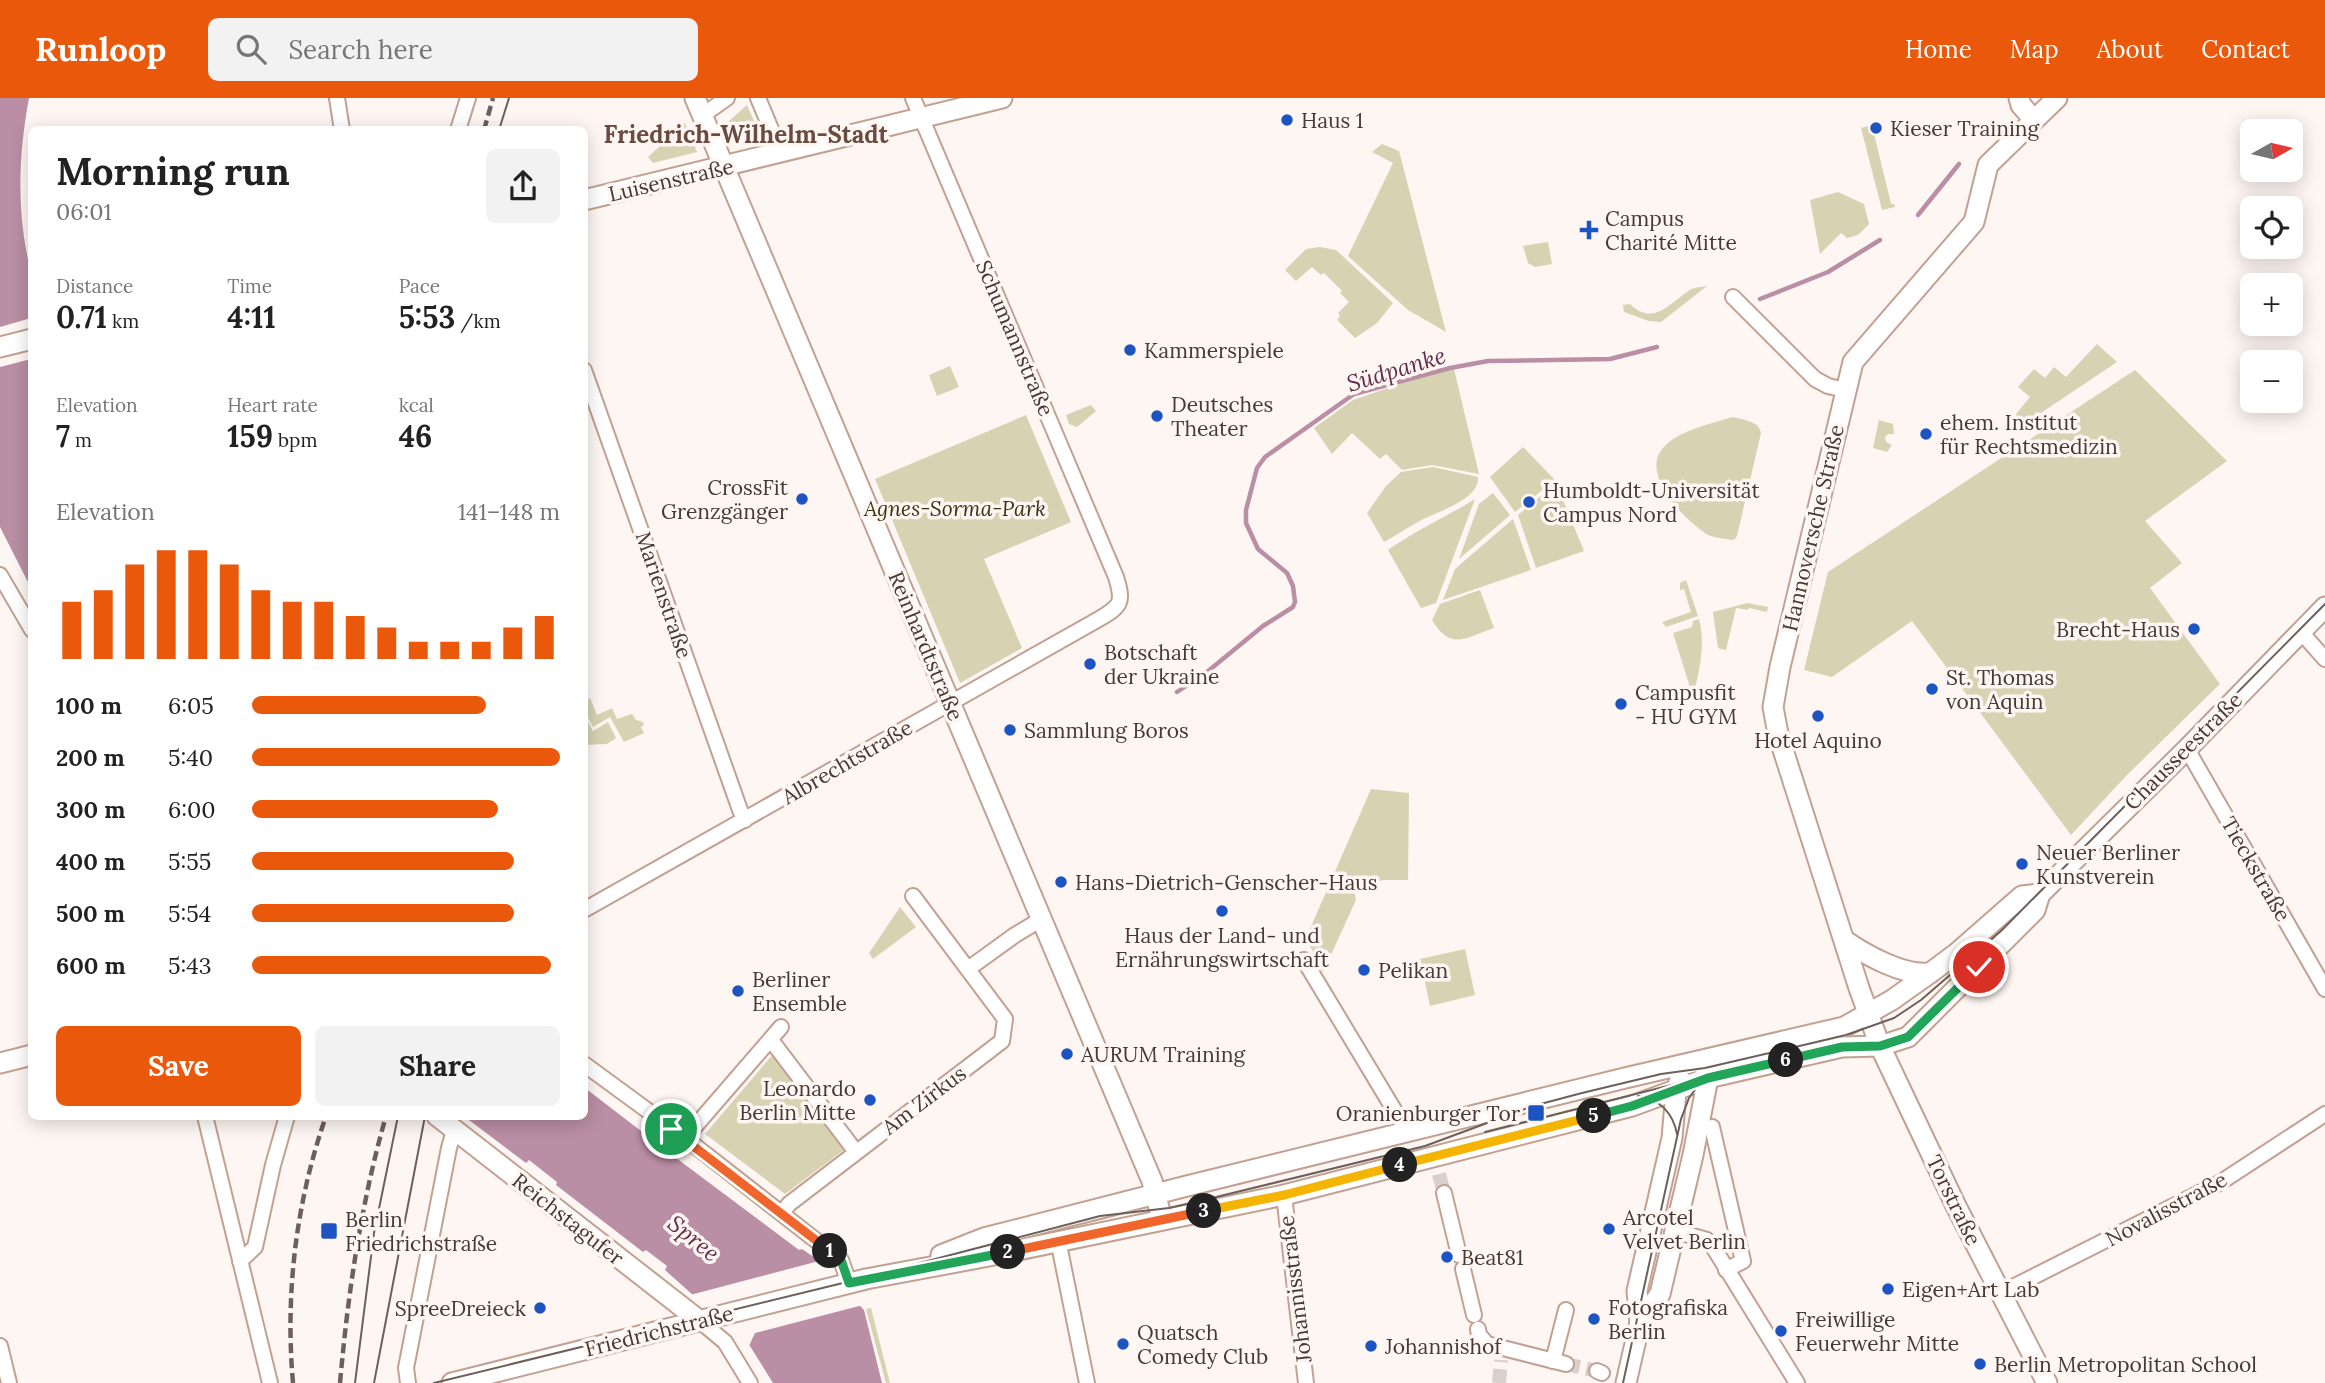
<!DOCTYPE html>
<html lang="en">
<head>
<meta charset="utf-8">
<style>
	:root { --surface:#fff; --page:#f2f2f2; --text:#222; --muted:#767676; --accent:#ea580c }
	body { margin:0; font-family:Lora,serif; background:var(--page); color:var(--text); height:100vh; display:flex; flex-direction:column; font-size:26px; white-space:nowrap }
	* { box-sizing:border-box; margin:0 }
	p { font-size:23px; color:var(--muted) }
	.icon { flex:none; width:38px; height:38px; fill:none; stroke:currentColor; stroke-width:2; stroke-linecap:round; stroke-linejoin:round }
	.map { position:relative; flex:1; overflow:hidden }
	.panel { position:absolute; left:28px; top:28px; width:560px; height:994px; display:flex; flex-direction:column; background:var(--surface); border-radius:10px; box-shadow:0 4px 18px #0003 }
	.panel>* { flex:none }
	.needle { width:46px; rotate:82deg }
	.tools { position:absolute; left:2240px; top:21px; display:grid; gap:14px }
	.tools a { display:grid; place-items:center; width:63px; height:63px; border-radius:10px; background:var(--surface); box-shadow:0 4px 18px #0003; font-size:35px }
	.pin { position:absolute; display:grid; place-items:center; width:60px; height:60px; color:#fff; margin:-30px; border:4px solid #fff; border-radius:50%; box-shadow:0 2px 7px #0007 }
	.km { position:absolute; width:35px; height:35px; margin:-18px; border-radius:50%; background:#222; color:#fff; font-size:19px; line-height:35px; text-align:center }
	.round { display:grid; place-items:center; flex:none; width:74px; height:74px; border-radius:10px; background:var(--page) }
	.overview { display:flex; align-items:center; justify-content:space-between; height:119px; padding:0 28px }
	h1 { font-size:38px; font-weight:700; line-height:52px }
	.stats { display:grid; grid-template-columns:repeat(3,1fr); gap:10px; height:119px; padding:7px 28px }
	.stats div { display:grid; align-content:center }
	.stats b { font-size:30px; font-weight:700 }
	.stats small { font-size:19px; font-weight:400 }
	.stats p { font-size:19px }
	.chart { height:196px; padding:14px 28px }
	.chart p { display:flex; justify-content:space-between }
	.chart svg { width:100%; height:126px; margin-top:7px; stroke:var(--accent); stroke-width:6 }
	.primary-button { display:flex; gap:14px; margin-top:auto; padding:14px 28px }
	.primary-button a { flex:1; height:80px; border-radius:10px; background:var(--accent); color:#fff; font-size:28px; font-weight:700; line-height:80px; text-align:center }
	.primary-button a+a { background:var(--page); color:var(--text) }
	ul { padding:0 28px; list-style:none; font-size:23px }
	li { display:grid; grid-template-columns:112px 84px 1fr; align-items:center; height:52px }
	li i { height:18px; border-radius:9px; background:var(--accent) }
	header { display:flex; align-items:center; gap:42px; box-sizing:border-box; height:98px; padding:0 35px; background:var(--accent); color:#fff }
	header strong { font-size:33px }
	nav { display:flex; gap:38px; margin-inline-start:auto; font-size:24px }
	.search { width:490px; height:63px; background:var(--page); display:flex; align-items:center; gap:18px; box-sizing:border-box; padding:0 24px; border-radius:10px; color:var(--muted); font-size:26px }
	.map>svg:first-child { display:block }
</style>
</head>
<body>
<header>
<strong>Runloop</strong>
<div class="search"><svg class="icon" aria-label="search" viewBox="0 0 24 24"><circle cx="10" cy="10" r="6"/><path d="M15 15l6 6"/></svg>Search here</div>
<nav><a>Home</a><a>Map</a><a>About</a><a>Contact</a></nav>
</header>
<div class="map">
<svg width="2325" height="1285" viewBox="0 0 2325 1285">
	<rect width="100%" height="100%" fill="#fef6f3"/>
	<!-- green -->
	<g fill="#d6d2b2">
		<path d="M747 7 761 39 737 44 728 24Z"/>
		<path d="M685 25 697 54 653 65 648 59Z"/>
		<path d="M1872 27 1891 106H1894L1895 109 1882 112 1861 30Z"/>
		<path d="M1382 46 1399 53 1446 234 1408 212 1348 158 1393 65 1372 54Z"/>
		<path d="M1838 94 1864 106 1869 126 1858 137 1847 140 1841 135 1820 156 1810 102Z"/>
		<path d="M1548 144 1552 166 1535 169 1528 165 1523 148Z"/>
		<path d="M1320 149 1336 152 1393 205 1377 225 1355 240 1337 222 1340 218 1338 215 1349 204 1340 195 1342 193 1324 175 1321 177 1312 169 1296 183 1285 172 1306 151Z"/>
		<path d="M1707 188 1661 224 1649 223 1624 214 1623 207 1630 206C1653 229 1670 205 1690 192 1695 189 1701 189 1707 188Z"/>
		<path d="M2097 246 2117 264 2023 327 2017 324 2016 316 2030 299 2018 289 2034 271 2045 280 2054 269 2066 279Z"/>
		<path d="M950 268 959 289 937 298 929 277Z"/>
		<path d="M1454 271 1479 376 1432 367 1402 372 1386 356 1380 361 1352 335 1332 356 1314 330 1353 302 1403 285Z"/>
		<path d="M2135 272 2227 363 2145 423 2182 465 2150 490 2220 586 2127 677 2071 737 1912 523 1832 579 1804 572 1828 474Z"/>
		<path d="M1091 307 1096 313 1077 329 1069 326 1066 317Z"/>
		<path d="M1026 317 1071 424 984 461 1022 550 960 585 875 381Z"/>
		<path d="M1733 319C1744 322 1759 323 1761 335L1737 438 1735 441 1731 442C1723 440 1712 440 1705 435 1683 420 1640 376 1663 350 1679 332 1710 326 1733 319Z"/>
		<path d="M1879 322 1893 326 1894 336H1888L1885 339 1886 344 1892 347 1887 354 1873 350Z"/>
		<path d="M1523 349 1555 382 1515 414 1490 379Z"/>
		<path d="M1433 369 1478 379C1480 402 1435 414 1418 424 1407 430 1395 438 1384 444L1367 415 1386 388 1401 374Z"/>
		<path d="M1556 385 1584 453 1536 470 1518 417Z"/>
		<path d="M1493 395 1510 417 1459 461 1479 406Z"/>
		<path d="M1475 401 1436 505 1421 510 1388 452C1416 432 1446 419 1475 401Z"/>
		<path d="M1513 421 1531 472 1443 502 1455 471Z"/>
		<path d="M1686 482 1698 518 1666 529 1662 524 1691 514 1684 491 1680 492V485Z"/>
		<path d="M1480 492 1494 530C1465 540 1451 553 1432 522L1440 506Z"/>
		<path d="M1747 505 1768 509 1767 514 1749 510 1748 512 1736 510 1726 552 1718 550 1713 514Z"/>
		<path d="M1699 521C1706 547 1699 574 1693 599L1673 535 1692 529 1693 523Z"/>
		<path d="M590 600 597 617 612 610 617 621 632 616 636 622 643 624 644 627 641 629 644 635 624 644 610 619 593 629 585 614V604Z"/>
		<path d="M585 618 593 633 608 624 616 640 607 646 585 647Z"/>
		<path d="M1371 691 1409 695 1408 782H1385L1353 787 1356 802 1323 874 1306 840Z"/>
		<path d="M900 809 916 829 873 861 869 855Z"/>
		<path d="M1465 851 1475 897 1430 908 1420 861Z"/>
		<path d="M774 955 845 1051 785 1096 705 1036Z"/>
		<path d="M871 1210 890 1285H886L866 1211Z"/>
	</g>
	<!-- water -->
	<g fill="#ba8ea4">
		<path d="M0 0H29C18 59 16 119 32 178L31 490 0 429Z"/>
		<path d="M585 990 654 1043 657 1041 660 1044V1048L799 1152 802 1151 818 1162 864 1212 882 1285H773L750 1248 665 1172 667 1168 646 1152 643 1154 556 1087 557 1084 529 1062 526 1065 465 1019 584 1018Z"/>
	</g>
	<!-- pier -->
	<g fill="#fef6f3">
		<path d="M31 220V261L0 269V229Z"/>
		<path d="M823 1162 863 1207 755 1235 748 1250 690 1197Z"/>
	</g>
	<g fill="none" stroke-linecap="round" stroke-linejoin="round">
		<!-- stream -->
		<g stroke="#ba8ea4" stroke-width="4.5">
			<path d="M1918 117 1959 66"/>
			<path d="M1760 201 1828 174 1880 142"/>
			<path d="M1177 594 1207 574 1263 528 1293 509 1295 504 1293 488 1287 475 1258 451 1246 425V412L1257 370 1265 359 1354 296 1450 270 1488 263 1610 261 1657 249"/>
		</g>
		<!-- street-tunnel -->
		<g stroke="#d9d0cd" stroke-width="14" stroke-dasharray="14 7" stroke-linecap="butt">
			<path d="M1439 1076 1444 1095"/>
			<path d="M1566 1266 1597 1273"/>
			<path d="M1499 1285 1501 1262"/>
		</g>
		<!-- street casing -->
		<g stroke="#c2a192" stroke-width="18">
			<g id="street">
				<path d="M337 0 342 32"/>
				<path d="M758 0 781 55"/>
				<path d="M703 17 727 0"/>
				<path d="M458 32 468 0"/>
				<path d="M1733 199 1815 281 1828 288 1845 292"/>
				<path d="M584 272 740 712 745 722"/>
				<path d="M0 477 32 532"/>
				<path d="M2301 534 2325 561"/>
				<path d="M2187 651 2325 891"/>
				<path d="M584 812 1099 521C1121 508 1124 505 1116 479L913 0"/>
				<path d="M1304 862 1402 1025 1405 1035"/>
				<path d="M968 871 1015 837 1040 822"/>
				<path d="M771 942 856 1054"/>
				<path d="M584 966 685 1040 841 1162 849 1185"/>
				<path d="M205 1018 270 1285"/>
				<path d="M1712 1029 1743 1163 1726 1172"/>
				<path d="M685 1040 781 929"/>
				<path d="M1444 1095 1459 1157"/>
				<path d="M1284 1097 1306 1285"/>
				<path d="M782 1115 789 1106 1002 943 1005 921 913 798"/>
				<path d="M1675 1133 1707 1142 1712 1147 1797 1285"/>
				<path d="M1058 1142 1087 1285"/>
				<path d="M240 1163 255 1149 273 1067 287 1018"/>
				<path d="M1463 1171 1474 1217"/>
				<path d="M2001 1195 2221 1084 2325 1016"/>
				<path d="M700 1223 725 1244 750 1285"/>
				<path d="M1478 1231 1479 1237 1487 1246 1566 1266"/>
				<path d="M0 1248 9 1285"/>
				<path d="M1553 1263 1566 1212"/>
				<path d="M1597 1273 1602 1275"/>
				<path d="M408 1285 406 1270 449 1050 454 1032"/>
			</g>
		</g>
		<!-- secondary casing -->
		<g stroke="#c2a192" stroke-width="23">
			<g id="secondary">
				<path d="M695 0 1152 1083 1159 1110"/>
				<path d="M2019 0 2021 7 2034 22"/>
				<path d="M584 102 1002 0"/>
				<path d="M0 249 32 241"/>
				<path d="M1844 842C1866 857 1903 878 1930 875"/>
				<path d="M0 965 32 957"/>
				<path d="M437 1018 700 1223"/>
				<path d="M941 1157 984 1140 1187 1088 1625 980 1844 929 1892 902 1930 875 1957 855 2022 798 2040 796"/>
				<path d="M1640 1224 1637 1193 1672 1040 1676 994 1680 981"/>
				<path d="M452 1285 866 1181 989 1158 1284 1097 1632 1008 1708 980 1842 949 1880 948 1908 939 2035 812 2040 796 2187 651 2325 509"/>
				<path d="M1626 1285 1640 1224 1660 1196 1693 1057 1708 980 1705 969"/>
				<path d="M2047 1285 1956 1108 1880 948 1859 890 1778 636 1773 609 1780 569 1853 264 1974 124 1988 67 2057 0"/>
			</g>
		</g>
		<!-- street -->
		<use href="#street" stroke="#fff" stroke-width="14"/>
		<!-- secondary -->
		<use href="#secondary" stroke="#fff" stroke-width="19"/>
		<!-- tram -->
		<g stroke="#6d605b" stroke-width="2">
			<path d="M499 32 509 0"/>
			<path d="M1638 998C1659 1000 1673 1015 1677 1036"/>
			<path d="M1485 1034 1699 980"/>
			<path d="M355 1285 374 1135 398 1018"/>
			<path d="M374 1285 425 1018"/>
			<path d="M434 1285 847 1184 1100 1118 1169 1110 1204 1102 1425 1048 1533 1008 1582 995 1661 976 1705 970 1846 937 1894 920 1921 902 2001 833 2325 506"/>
			<path d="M1623 1285 1681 1021 1689 1000 1705 978"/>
		</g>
		<!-- rail -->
		<g stroke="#6d605b" stroke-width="4.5" stroke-dasharray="10 5" stroke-linecap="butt">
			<path d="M484 32 493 0"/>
			<path d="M293 1285C285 1195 296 1104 326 1018"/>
			<path d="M340 1285C348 1195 361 1105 386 1018"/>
		</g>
	</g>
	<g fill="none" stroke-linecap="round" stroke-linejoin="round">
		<!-- split-1 casing -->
		<g stroke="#fff" stroke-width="14">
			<path id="split-1" d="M671 1031 830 1153"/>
		</g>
		<!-- split-2 casing -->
		<g stroke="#fff" stroke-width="14">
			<path id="split-2" d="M830 1153 841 1162 849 1185 1008 1154"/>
		</g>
		<!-- split-3 casing -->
		<g stroke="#fff" stroke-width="14">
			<path id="split-3" d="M1008 1154 1204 1113"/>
		</g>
		<!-- split-4 casing -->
		<g stroke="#fff" stroke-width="14">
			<path id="split-4" d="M1204 1113 1284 1097 1400 1067"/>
		</g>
		<!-- split-5 casing -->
		<g stroke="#fff" stroke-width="14">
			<path id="split-5" d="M1400 1067 1594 1018"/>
		</g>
		<!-- split-6 casing -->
		<g stroke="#fff" stroke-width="14">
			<path id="split-6" d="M1594 1018 1632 1008 1708 980 1786 962"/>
		</g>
		<!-- split-7 casing -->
		<g stroke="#fff" stroke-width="14">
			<path id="split-7" d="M1786 962 1842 949 1880 948 1908 939 1979 869"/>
		</g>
		<!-- split-1 -->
		<use href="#split-1" stroke="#f0652b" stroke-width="9"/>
		<!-- split-2 -->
		<use href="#split-2" stroke="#22a559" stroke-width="9"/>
		<!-- split-3 -->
		<use href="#split-3" stroke="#f0652b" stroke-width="9"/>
		<!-- split-4 -->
		<use href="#split-4" stroke="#f5b400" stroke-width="9"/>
		<!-- split-5 -->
		<use href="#split-5" stroke="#f5b400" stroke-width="9"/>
		<!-- split-6 -->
		<use href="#split-6" stroke="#22a559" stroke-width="9"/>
		<!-- split-7 -->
		<use href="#split-7" stroke="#22a559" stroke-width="9"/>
	</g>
	<!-- markers -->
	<g fill="#1e54c1" stroke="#fef6f3" stroke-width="2.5">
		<circle cx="1287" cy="22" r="7"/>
		<circle cx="1876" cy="30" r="7"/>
		<path d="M1585.5 121.5h7v7h7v7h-7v7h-7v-7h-7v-7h7z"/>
		<circle cx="1130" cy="252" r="7"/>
		<circle cx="1157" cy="318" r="7"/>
		<circle cx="1926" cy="336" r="7"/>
		<circle cx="802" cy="401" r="7"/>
		<circle cx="1529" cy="404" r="7"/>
		<circle cx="2194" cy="531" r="7"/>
		<circle cx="1090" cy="566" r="7"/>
		<circle cx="1932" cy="591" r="7"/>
		<circle cx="1621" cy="606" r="7"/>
		<circle cx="1818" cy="618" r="7"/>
		<circle cx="1010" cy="632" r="7"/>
		<circle cx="2022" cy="766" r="7"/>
		<circle cx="1061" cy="784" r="7"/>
		<circle cx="1222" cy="813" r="7"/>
		<circle cx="1364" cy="872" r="7"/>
		<circle cx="738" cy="893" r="7"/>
		<circle cx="1067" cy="956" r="7"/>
		<circle cx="870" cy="1002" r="7"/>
		<rect x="1527" y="1006" width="18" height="18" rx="3.5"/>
		<circle cx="1609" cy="1131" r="7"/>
		<rect x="320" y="1124" width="18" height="18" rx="3.5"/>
		<circle cx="1447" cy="1159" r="7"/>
		<circle cx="1888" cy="1191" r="7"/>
		<circle cx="540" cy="1210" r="7"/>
		<circle cx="1594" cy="1221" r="7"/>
		<circle cx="1781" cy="1233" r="7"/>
		<circle cx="1123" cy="1246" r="7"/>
		<circle cx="1371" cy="1248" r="7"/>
		<circle cx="1980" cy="1266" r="7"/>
	</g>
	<g text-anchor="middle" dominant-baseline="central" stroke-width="7" stroke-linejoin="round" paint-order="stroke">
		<!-- poi labels -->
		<g font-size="21" fill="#473933" stroke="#fef6f3" text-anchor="start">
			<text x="1301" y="22">Haus 1</text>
			<text x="1890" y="30">Kieser Training</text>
			<text x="1605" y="120">Campus<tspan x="1605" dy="24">Charité Mitte</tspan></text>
			<text x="1144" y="252">Kammerspiele</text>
			<text x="1171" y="306">Deutsches<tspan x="1171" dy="24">Theater</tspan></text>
			<text x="1940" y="324">ehem. Institut<tspan x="1940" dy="24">für Rechtsmedizin</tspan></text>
			<text x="788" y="389" text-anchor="end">CrossFit<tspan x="788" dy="24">Grenzgänger</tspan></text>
			<text x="1543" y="392">Humboldt-Universität<tspan x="1543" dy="24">Campus Nord</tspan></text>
			<text x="2180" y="531" text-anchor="end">Brecht-Haus</text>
			<text x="1104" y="554">Botschaft<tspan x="1104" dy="24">der Ukraine</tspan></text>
			<text x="1946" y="579">St. Thomas<tspan x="1946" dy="24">von Aquin</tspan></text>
			<text x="1635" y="594">Campusfit<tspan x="1635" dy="24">- HU GYM</tspan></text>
			<text x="1024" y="632">Sammlung Boros</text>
			<text x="1818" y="642" text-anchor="middle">Hotel Aquino</text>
			<text x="2036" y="754">Neuer Berliner<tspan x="2036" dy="24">Kunstverein</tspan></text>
			<text x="1075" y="784">Hans-Dietrich-Genscher-Haus</text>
			<text x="1222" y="837" text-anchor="middle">Haus der Land- und<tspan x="1222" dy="24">Ernährungswirtschaft</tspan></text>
			<text x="1378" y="872">Pelikan</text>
			<text x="752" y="881">Berliner<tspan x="752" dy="24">Ensemble</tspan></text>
			<text x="1081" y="956">AURUM Training</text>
			<text x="856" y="990" text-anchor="end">Leonardo<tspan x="856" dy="24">Berlin Mitte</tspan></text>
			<text x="1520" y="1015" text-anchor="end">Oranienburger Tor</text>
			<text x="1623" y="1119">Arcotel<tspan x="1623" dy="24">Velvet Berlin</tspan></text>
			<text x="345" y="1121">Berlin<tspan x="345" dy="24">Friedrichstraße</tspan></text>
			<text x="1461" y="1159">Beat81</text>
			<text x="1902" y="1191">Eigen+Art Lab</text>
			<text x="1608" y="1209">Fotografiska<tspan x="1608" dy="24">Berlin</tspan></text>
			<text x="526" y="1210" text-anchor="end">SpreeDreieck</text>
			<text x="1795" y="1221">Freiwillige<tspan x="1795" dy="24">Feuerwehr Mitte</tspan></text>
			<text x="1137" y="1234">Quatsch<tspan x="1137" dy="24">Comedy Club</tspan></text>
			<text x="1385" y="1248">Johannishof</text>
			<text x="1994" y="1266">Berlin Metropolitan School</text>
		</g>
		<!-- street labels -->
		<g font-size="21" fill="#473933" stroke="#fef6f3">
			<text transform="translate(671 82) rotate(-13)">Luisenstraße</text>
			<text transform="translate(1015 240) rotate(67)">Schumannstraße</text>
			<text transform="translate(1813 430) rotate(-77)">Hannoversche Straße</text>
			<text transform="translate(664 497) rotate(71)">Marienstraße</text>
			<text transform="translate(926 548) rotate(67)">Reinhardtstraße</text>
			<text transform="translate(2183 653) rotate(-45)">Chausseestraße</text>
			<text transform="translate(847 664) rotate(-30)">Albrechtstraße</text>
			<text transform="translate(2256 771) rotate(60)">Tieckstraße</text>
			<text transform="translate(924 1002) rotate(-37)">Am Zirkus</text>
			<text transform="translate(1954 1102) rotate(64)">Torstraße</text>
			<text transform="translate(2166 1111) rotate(-28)">Novalisstraße</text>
			<text transform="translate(568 1121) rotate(38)">Reichstagufer</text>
			<text transform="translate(1295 1191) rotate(-97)">Johannisstraße</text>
			<text transform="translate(659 1233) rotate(-14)">Friedrichstraße</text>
		</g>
		<!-- park labels -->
		<g font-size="21" font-style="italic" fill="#3a3511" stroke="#fef6f3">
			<text x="955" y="410">Agnes-Sorma-Park</text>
		</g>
		<!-- water labels -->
		<g font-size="23" font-style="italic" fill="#662d4c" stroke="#fef6f3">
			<text transform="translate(1396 271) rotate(-17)">Südpanke</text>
			<text transform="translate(694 1140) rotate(39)">Spree</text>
		</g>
		<!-- quarter labels -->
		<g font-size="24" font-weight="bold" fill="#694c3f" stroke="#fef6f3">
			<text x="746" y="36">Friedrich-Wilhelm-Stadt</text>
		</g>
	</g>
</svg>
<div class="tools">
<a><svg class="needle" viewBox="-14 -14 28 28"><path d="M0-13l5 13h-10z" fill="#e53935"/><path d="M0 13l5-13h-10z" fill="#767676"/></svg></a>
<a><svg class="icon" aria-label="locate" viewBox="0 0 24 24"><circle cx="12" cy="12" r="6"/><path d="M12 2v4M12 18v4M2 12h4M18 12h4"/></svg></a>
<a>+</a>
<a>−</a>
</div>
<div class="pin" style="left:671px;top:1031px;background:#1e9e55"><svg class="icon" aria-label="arrive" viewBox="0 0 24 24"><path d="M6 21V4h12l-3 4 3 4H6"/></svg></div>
<div class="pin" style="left:1979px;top:869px;background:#d93025"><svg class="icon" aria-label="check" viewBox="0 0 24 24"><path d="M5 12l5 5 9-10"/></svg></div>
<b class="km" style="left:830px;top:1153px">1</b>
<b class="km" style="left:1008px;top:1154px">2</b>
<b class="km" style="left:1204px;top:1113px">3</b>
<b class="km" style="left:1400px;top:1067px">4</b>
<b class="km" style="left:1594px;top:1018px">5</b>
<b class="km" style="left:1786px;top:962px">6</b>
<section class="panel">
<div class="overview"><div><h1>Morning run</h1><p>06:01</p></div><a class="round"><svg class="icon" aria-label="share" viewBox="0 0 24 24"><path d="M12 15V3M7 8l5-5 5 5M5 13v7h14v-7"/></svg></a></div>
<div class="stats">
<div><p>Distance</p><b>0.71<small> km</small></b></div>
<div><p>Time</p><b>4:11</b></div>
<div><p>Pace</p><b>5:53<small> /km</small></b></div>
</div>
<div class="stats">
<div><p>Elevation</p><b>7<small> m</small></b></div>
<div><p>Heart rate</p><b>159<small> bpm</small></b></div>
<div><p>kcal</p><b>46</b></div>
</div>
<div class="chart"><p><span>Elevation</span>141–148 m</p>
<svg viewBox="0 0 160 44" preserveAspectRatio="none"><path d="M5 44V24M15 44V20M25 44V11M35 44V6M45 44V6M55 44V11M65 44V20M75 44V24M85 44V24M95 44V29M105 44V33M115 44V38M125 44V38M135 44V38M145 44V33M155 44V29"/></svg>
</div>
<ul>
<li><b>100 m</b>6:05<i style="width:76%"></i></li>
<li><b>200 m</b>5:40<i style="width:100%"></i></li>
<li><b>300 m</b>6:00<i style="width:80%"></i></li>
<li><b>400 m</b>5:55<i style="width:85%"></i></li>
<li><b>500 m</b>5:54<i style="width:85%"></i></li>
<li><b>600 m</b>5:43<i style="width:97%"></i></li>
</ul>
<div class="primary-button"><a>Save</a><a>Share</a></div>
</section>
</div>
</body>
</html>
